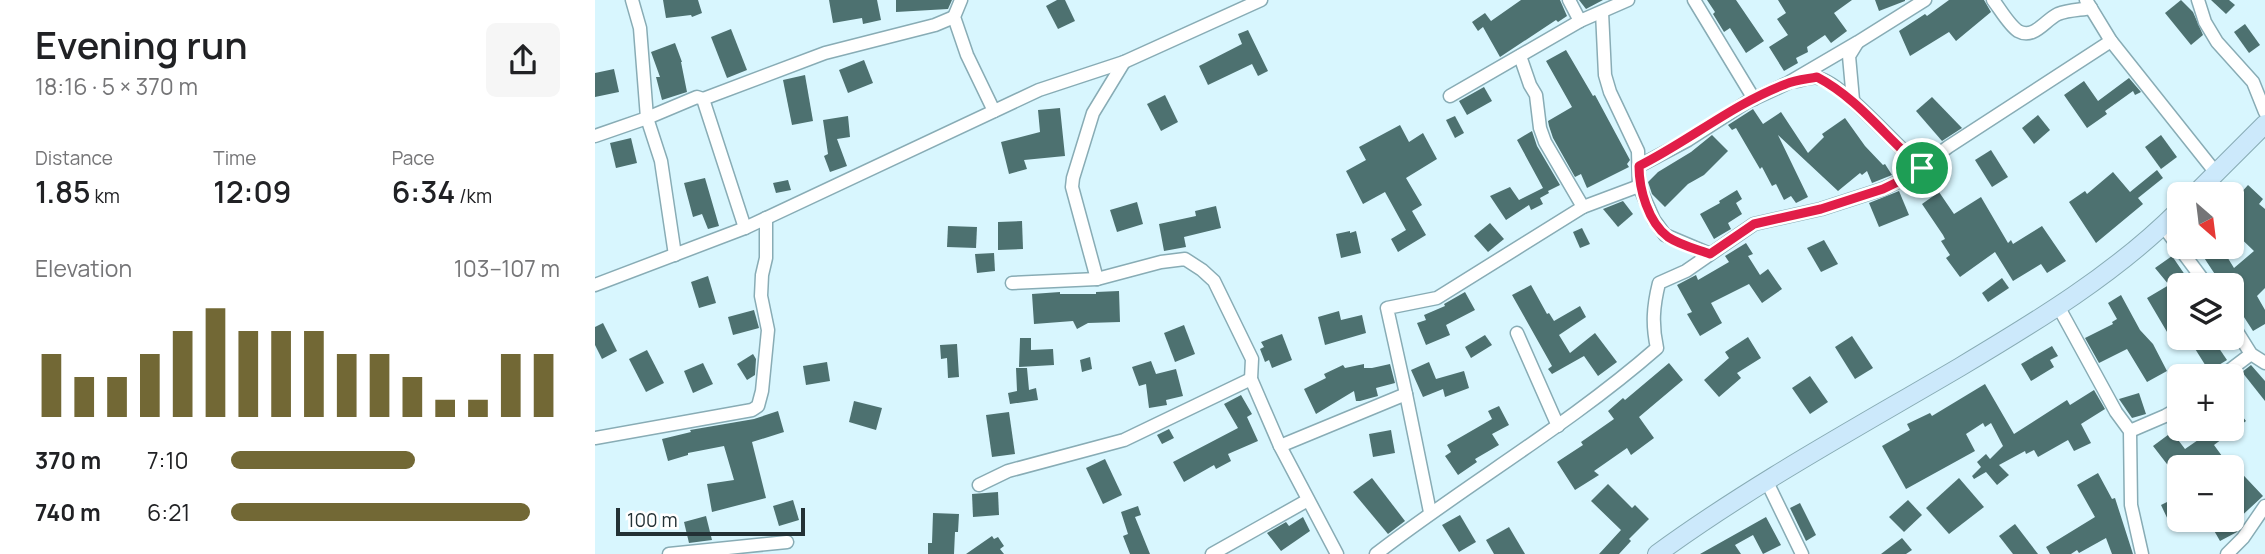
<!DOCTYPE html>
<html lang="en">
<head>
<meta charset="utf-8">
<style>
	:root { --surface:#fff; --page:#f6f6f6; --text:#202124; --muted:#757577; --accent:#726835 }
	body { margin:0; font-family:Manrope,sans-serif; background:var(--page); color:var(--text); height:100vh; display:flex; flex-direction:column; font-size:26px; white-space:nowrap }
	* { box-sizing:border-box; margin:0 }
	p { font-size:23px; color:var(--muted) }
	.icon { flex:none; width:38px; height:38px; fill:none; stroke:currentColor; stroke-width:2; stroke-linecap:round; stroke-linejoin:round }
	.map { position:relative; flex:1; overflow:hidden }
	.drawer { display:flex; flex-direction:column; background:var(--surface); width:595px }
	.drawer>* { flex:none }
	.needle { width:46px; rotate:152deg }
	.controls { position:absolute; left:1572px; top:182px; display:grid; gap:14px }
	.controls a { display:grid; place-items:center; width:77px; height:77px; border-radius:10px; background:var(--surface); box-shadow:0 2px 5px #0004; font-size:35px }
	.scale { position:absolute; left:21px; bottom:18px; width:189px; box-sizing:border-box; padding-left:7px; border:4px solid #233135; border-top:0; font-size:19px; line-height:24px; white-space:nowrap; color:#233135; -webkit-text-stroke:5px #fff; paint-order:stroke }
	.pin { position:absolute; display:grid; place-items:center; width:60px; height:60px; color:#fff; margin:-30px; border:4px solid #fff; border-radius:50%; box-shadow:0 2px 7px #0007 }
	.round { display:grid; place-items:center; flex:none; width:74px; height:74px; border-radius:10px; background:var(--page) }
	.headline { display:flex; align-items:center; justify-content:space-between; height:119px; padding:0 35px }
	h1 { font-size:38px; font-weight:600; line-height:52px }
	.metrics { display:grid; grid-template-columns:repeat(3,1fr); gap:10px; height:119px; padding:7px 35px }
	.metrics div { display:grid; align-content:center }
	.metrics b { font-size:30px; font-weight:600 }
	.metrics small { font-size:19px; font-weight:400 }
	.metrics p { font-size:19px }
	.chart { height:196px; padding:14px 35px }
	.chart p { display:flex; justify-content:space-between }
	.chart svg { width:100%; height:126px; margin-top:7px; stroke:var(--accent); stroke-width:6 }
	ul { padding:0 35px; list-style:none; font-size:23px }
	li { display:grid; grid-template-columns:112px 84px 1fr; align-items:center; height:52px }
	li i { height:18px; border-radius:9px; background:var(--accent) }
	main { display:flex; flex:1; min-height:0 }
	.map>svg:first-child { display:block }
</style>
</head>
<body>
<main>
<section class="drawer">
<div class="headline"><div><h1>Evening run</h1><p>18:16 · 5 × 370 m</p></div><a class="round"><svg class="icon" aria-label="share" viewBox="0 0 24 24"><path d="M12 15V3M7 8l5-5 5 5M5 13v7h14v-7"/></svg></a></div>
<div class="metrics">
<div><p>Distance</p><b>1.85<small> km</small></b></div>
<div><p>Time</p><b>12:09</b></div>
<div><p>Pace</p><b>6:34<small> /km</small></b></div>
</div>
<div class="chart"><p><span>Elevation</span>103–107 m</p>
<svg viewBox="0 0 160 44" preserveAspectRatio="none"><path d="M5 44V22M15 44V30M25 44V30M35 44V22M45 44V14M55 44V6M65 44V14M75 44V14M85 44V14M95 44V22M105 44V22M115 44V30M125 44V38M135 44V38M145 44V22M155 44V22"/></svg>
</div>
<ul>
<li><b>370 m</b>7:10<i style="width:56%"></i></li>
<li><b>740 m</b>6:21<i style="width:91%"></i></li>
</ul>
</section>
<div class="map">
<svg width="1670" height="554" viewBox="0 0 1670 554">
	<rect width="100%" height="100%" fill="#d8f6fe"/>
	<!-- building -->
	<g fill="#4d7170">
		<path d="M68 0H103L107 13 97 17 96 15 71 18Z"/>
		<path d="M234 0H282L286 20 268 24 267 18 238 23Z"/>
		<path d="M301 0H357L353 9 301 12Z"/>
		<path d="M462 0H470L480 21 463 29 451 6Z"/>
		<path d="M926 0H965L972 16 963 22 961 20 905 57 888 27 883 31 877 22 890 13 896 21Z"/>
		<path d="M984 0H1008L991 9Z"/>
		<path d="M1112 0H1141L1169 41 1151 53 1135 28 1129 32 1118 14 1120 12Z"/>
		<path d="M1183 0H1257L1239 13 1252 31 1236 43 1230 35 1212 47 1213 52 1201 58 1203 63 1189 71 1174 47 1193 35 1182 19 1191 13Z"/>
		<path d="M1280 0H1310V1L1284 11Z"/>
		<path d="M1354 0H1389L1396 12 1361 41 1354 32 1315 56 1304 31 1330 14 1332 16Z"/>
		<path d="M1586 0 1598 12 1608 35 1596 45 1570 13Z"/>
		<path d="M1616 0H1634L1640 5 1631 14Z"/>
		<path d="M1650 24 1665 45 1654 53 1639 32Z"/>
		<path d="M136 29 152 70 132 78 116 37Z"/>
		<path d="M653 30 673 71 663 76 657 64 613 85 604 66 647 44 643 34Z"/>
		<path d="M80 43 87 62H86L92 92 67 100 61 77H65L56 52Z"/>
		<path d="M971 50 998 96 1000 95 1035 160 1032 164 1034 167 992 188 986 174 980 177 958 138 954 126 953 121 977 107 951 61Z"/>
		<path d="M269 60 278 83 253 93 244 70Z"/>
		<path d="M19 69 24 92 0 97V73Z"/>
		<path d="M210 75 218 121 197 125 188 80Z"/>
		<path d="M1534 78 1546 92 1540 95 1538 91 1510 111 1512 114 1492 128 1469 95 1489 81 1503 101Z"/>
		<path d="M889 87 897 101 872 115 864 101Z"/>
		<path d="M570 95 583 122 566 131 552 104Z"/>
		<path d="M1337 97 1367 128 1347 141 1321 111Z"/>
		<path d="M465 108 470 156 429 160 432 169 414 174 406 142 445 132 443 110Z"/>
		<path d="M1158 109 1168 124 1186 112 1213 153 1229 137 1227 134 1250 118 1270 146 1288 165 1290 164 1297 175 1277 183 1272 171 1267 175 1265 173 1243 191 1183 135 1213 197 1201 203 1196 196 1189 200 1181 184 1177 186 1167 167 1165 169 1141 128 1137 130 1133 125Z"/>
		<path d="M1443 115 1455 130 1439 144 1427 128Z"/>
		<path d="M253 116 255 137 242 139 252 166 235 172 229 156 233 154 228 120Z"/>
		<path d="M860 116 869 133 860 138 851 120Z"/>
		<path d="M805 125 814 142 828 133 842 159 811 178 827 205 817 211 831 235 803 252 796 239 811 230 790 192 768 204 751 171 771 160 764 147Z"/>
		<path d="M937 131 942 146 965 185 953 191 954 193 945 198 948 204 936 210 934 205 911 220 895 196 915 187 924 200 948 188 922 140Z"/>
		<path d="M1117 135 1133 151 1109 175 1093 184 1070 207 1057 194 1053 182 1063 172 1096 152Z"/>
		<path d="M1566 135 1582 157 1566 169 1550 147Z"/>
		<path d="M36 138 42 163 21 168 15 143Z"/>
		<path d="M1396 150 1413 177 1397 187 1380 160Z"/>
		<path d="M1562 170 1568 178 1543 198 1548 204 1501 243 1474 202 1490 191 1492 194 1518 172 1535 192Z"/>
		<path d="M110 178 124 226 113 229 107 214 98 217 89 183Z"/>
		<path d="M193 180 196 190 181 193 178 183Z"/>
		<path d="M1653 185 1668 199 1664 204 1670 209V288L1662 296 1670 310V324L1658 331 1636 297V285H1627L1602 247H1626L1639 268 1659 251 1636 229V204Z"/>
		<path d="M1142 190 1147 199 1141 203 1147 214 1133 223 1136 229 1119 239 1105 214 1125 203 1124 201Z"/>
		<path d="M1304 191 1314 215 1284 227 1274 203Z"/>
		<path d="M1344 192 1359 214 1386 197 1413 243 1416 240 1418 244 1447 226 1471 261 1452 273 1446 264 1418 281 1400 252 1365 277 1351 258 1355 255 1346 241 1350 239 1348 235 1327 204Z"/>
		<path d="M1028 201 1038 214 1023 227 1008 209Z"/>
		<path d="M542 202 548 224 522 232 515 210Z"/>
		<path d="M621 206 626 228 589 237 591 247 569 251 564 224 601 216 600 211Z"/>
		<path d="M427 221 428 249 403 250V222Z"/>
		<path d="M895 223 909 239 893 252 879 236Z"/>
		<path d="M353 226 382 227 381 248 352 247Z"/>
		<path d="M987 228 995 244 985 248 978 232Z"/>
		<path d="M755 231V233L761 231 766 253 746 258 741 234Z"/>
		<path d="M1229 240 1243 264 1226 272 1212 248Z"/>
		<path d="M1151 243 1158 254 1153 256 1165 275 1173 269 1187 289 1167 303 1154 284 1116 303 1127 323 1105 336 1092 314 1097 312 1082 285 1101 275 1103 280 1134 262 1130 256Z"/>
		<path d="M399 253 400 271 382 273 380 254Z"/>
		<path d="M1577 256 1597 285H1584V332L1575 337 1552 298 1574 285 1560 268Z"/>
		<path d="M113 276 121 303 104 308 96 282Z"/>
		<path d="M1407 278 1414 288 1393 302 1387 293Z"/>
		<path d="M936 285 952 314 954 313 959 321 985 306 991 317 964 335 975 353 1000 333 1022 362 1003 376 989 356 957 374 953 369 957 366 917 295Z"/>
		<path d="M524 291 525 322 493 323 482 329 478 321 439 324 437 294 465 292V294H501V292Z"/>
		<path d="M870 292 880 310 851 325 855 335 831 345 822 323 831 320 829 315 850 306 849 304Z"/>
		<path d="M1526 295 1545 330 1558 344 1572 371 1552 382 1532 349 1504 363 1490 338 1518 324 1517 322 1522 319 1513 303Z"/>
		<path d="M159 310 164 328 138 335 133 317Z"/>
		<path d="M744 311 746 320 767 315 771 333 730 345 723 317Z"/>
		<path d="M8 323 22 351 7 359 0 345V327Z"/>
		<path d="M589 325 600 354 580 362 569 333Z"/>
		<path d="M687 334 697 360 677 368 674 360 670 362 665 349 669 347 666 342Z"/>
		<path d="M890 335 897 345 876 358 870 347Z"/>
		<path d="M1257 336 1278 368 1260 379 1240 347Z"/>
		<path d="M1153 337 1166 358 1142 373 1146 378 1124 397 1109 380 1134 358 1130 352Z"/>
		<path d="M425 338H436V350L458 349 459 365 424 367Z"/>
		<path d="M1610 338H1617L1632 360 1614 371 1597 344Z"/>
		<path d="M362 344 364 377 353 378 352 358 346 359 345 345Z"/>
		<path d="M1457 346 1463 356 1455 360 1459 367 1436 381 1426 364Z"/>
		<path d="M52 350 69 383 51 392 34 359Z"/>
		<path d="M158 354 161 359 160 375 152 380 142 364Z"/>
		<path d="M495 357 497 369 487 372 485 360Z"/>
		<path d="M556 361 561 374 581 369 588 396 571 400 572 405 554 408 551 384 544 386 537 367Z"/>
		<path d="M232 362 235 381 211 385 208 366Z"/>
		<path d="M834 362 841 379 869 371 874 388 850 397 848 389 828 397 816 370Z"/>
		<path d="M108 363 118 384 98 393 89 371Z"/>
		<path d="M1074 363 1088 380 1044 417 1059 438 1036 455 1032 448 999 471 1004 475 980 490 962 462 988 445 986 442 1019 419 1013 411 1028 398 1030 400Z"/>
		<path d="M769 364V368H777L795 364 800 383 781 388 783 396 765 401H761L759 391 721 414 709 389 731 378 729 374 748 365 750 368Z"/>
		<path d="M1656 365 1670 381V401L1647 372Z"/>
		<path d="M421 368H432L434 390 441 388 443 400 415 404 413 393 422 391Z"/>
		<path d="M1215 376 1233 402 1215 414 1197 388Z"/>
		<path d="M1390 384 1419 434 1472 400 1475 405 1499 390 1510 409 1486 424 1496 443 1479 451 1473 440 1443 457 1439 450 1431 454 1430 451 1404 465 1414 475 1402 485 1391 472 1379 479 1377 476 1386 467 1382 462 1391 454 1395 459 1408 446 1396 423 1390 427 1388 423 1371 434 1380 451 1311 489 1287 446 1315 430 1312 424 1335 413 1337 416Z"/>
		<path d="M1544 393 1551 414 1537 418 1524 399Z"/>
		<path d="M646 395 657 414 652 417 663 441 633 454 636 461 621 469 619 465 589 482 578 462 643 428 629 404Z"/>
		<path d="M259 401 287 408 281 430 254 422Z"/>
		<path d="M1636 402 1651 421 1619 445 1635 467 1575 468 1558 446 1577 432 1590 449 1619 429H1636Z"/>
		<path d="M904 406 914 425 897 434 904 445 880 459 882 462 863 475 850 456 856 452 852 445 897 419 893 411Z"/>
		<path d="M183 411 189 432 157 442 171 498 117 512 112 484 139 480 129 446 93 453V455L73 461 67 439 96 432 95 430 159 419Z"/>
		<path d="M414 412 420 454 397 457 391 415Z"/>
		<path d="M574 429 579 438 567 444 562 435Z"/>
		<path d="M796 430 800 453 778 457 774 434Z"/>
		<path d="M510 459 527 495 508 504 491 468Z"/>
		<path d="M1636 462 1668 496 1640 522 1644 528 1642 532 1625 541 1613 520H1636Z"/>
		<path d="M1503 473 1517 499 1520 498 1538 554H1517L1511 538 1484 553 1482 550 1476 554H1455L1451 547 1500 517 1482 485Z"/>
		<path d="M777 478 810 521 793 534 758 492Z"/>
		<path d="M1364 478 1389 507 1354 534 1331 508Z"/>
		<path d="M1013 484 1037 508 1040 505 1054 519 1034 539 1036 541 1024 554H1004L1026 530 996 501Z"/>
		<path d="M403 492 404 515 378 517 377 494Z"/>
		<path d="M1584 496V520L1575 524 1566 505Z"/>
		<path d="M198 500 204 520 184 526 178 506Z"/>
		<path d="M1313 500 1327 515 1309 532 1294 517Z"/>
		<path d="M1205 503 1221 535 1211 541 1195 508Z"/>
		<path d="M543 506 546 515 540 517 555 554H535L528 536 533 534 526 512Z"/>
		<path d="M338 513 364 514 363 532H360L359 554H333V543H337Z"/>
		<path d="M865 515 881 542 864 552 847 525Z"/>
		<path d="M111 516 117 540 94 543 89 522Z"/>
		<path d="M708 517 715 531 686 551 672 533 691 522 694 526Z"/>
		<path d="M1171 517 1186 545 1168 554 1158 535 1140 545 1146 554H1105Z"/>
		<path d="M1420 524 1443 554H1418L1404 536Z"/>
		<path d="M914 527 930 554H899L891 540Z"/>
		<path d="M397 536 399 539 403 537 409 546 405 549 409 554H371Z"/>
		<path d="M1307 538 1317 550 1311 554H1286Z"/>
	</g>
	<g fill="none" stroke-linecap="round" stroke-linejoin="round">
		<!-- minor casing -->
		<g stroke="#88acb5" stroke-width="15">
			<g id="minor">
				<path d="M37 0 45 28 52 118 66 161 80 255"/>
				<path d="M366 0 359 17 372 55 399 111"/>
				<path d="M974 0 985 21"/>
				<path d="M1099 0 1159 99"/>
				<path d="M1398 0C1405 9 1414 25 1423 31 1439 40 1450 20 1463 14 1473 10 1485 10 1496 8"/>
				<path d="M1491 0 1516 41 1621 173"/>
				<path d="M1603 0 1610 22 1622 42 1658 82 1670 112"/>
				<path d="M1007 12 1010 75 1015 92 1043 151 1044 186 1059 220 1070 235 1115 254"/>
				<path d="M925 56 935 85 941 95 945 128 950 142 988 207 1044 186"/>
				<path d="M1201 81C1207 80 1217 76 1223 78 1248 83 1303 148 1327 168"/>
				<path d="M855 96 985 21 1033 0"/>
				<path d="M108 99 230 53 340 25 359 17"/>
				<path d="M1258 100 1254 56 1262 43"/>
				<path d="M0 136 52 118 102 97 108 99 150 228"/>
				<path d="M1044 166 1093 140 1152 102 1193 83 1263 42 1330 0"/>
				<path d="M1568 226 1612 285"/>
				<path d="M502 279 477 187 478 178 498 113 529 62"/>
				<path d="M417 283 502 279 566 262 590 259 607 270 619 281 657 359 656 379 685 446 742 554"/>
				<path d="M0 285 150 228 444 90 529 62 666 0"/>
				<path d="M1463 306 1521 412 1535 431 1536 505 1547 554"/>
				<path d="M1636 322 1656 354 1670 363"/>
				<path d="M922 333 963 426"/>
				<path d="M1627 376 1656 354"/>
				<path d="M811 394 835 512"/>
				<path d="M1535 431 1570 416 1584 408"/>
				<path d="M0 438 157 410 163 406 167 391 173 330 166 296 167 275 171 258V218"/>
				<path d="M685 446 811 394 792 308 842 298 988 207"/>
				<path d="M1172 482 1207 554"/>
				<path d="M384 485 413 471 529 440 656 379"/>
				<path d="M74 554 192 542"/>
				<path d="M617 554 713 500"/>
				<path d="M781 554C873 483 974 425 1062 348 1057 325 1058 307 1064 283L1091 271 1159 224 1226 209 1288 189 1315 176 1353 147 1516 41"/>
				<path d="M1632 554 1648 538 1670 506"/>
			</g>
		</g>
		<!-- secondary casing -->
		<g stroke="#88acb5" stroke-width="20">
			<g id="secondary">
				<path d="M1600 194 1670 124"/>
				<path d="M1062 554C1158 484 1263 427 1365 367 1442 321 1520 274 1584 210"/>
			</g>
		</g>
		<!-- minor -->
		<use href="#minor" stroke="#fff" stroke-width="12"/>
		<!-- secondary -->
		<use href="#secondary" stroke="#cce9fb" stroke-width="18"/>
	</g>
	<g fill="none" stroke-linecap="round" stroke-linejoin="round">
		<!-- route casing -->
		<g stroke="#fff" stroke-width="14">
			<path id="route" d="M1222 77C1264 99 1291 138 1327 168L1315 176 1288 189 1226 209 1159 224 1115 254C1101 249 1085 245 1073 237 1053 222 1044 189 1044 166 1094 141 1138 104 1191 84 1200 80 1212 79 1222 77Z"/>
		</g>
		<!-- route -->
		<use href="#route" stroke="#e11d48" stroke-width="9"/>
	</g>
</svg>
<div class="controls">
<a><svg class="needle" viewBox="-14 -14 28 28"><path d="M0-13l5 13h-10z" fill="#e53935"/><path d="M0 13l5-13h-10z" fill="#757577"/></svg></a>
<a><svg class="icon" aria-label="layers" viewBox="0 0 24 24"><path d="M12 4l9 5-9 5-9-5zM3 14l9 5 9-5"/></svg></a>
<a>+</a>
<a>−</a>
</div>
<div class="scale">100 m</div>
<div class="pin" style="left:1327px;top:168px;background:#1e9e55"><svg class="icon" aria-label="arrive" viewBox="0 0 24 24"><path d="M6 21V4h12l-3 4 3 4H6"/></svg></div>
</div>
</main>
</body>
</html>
